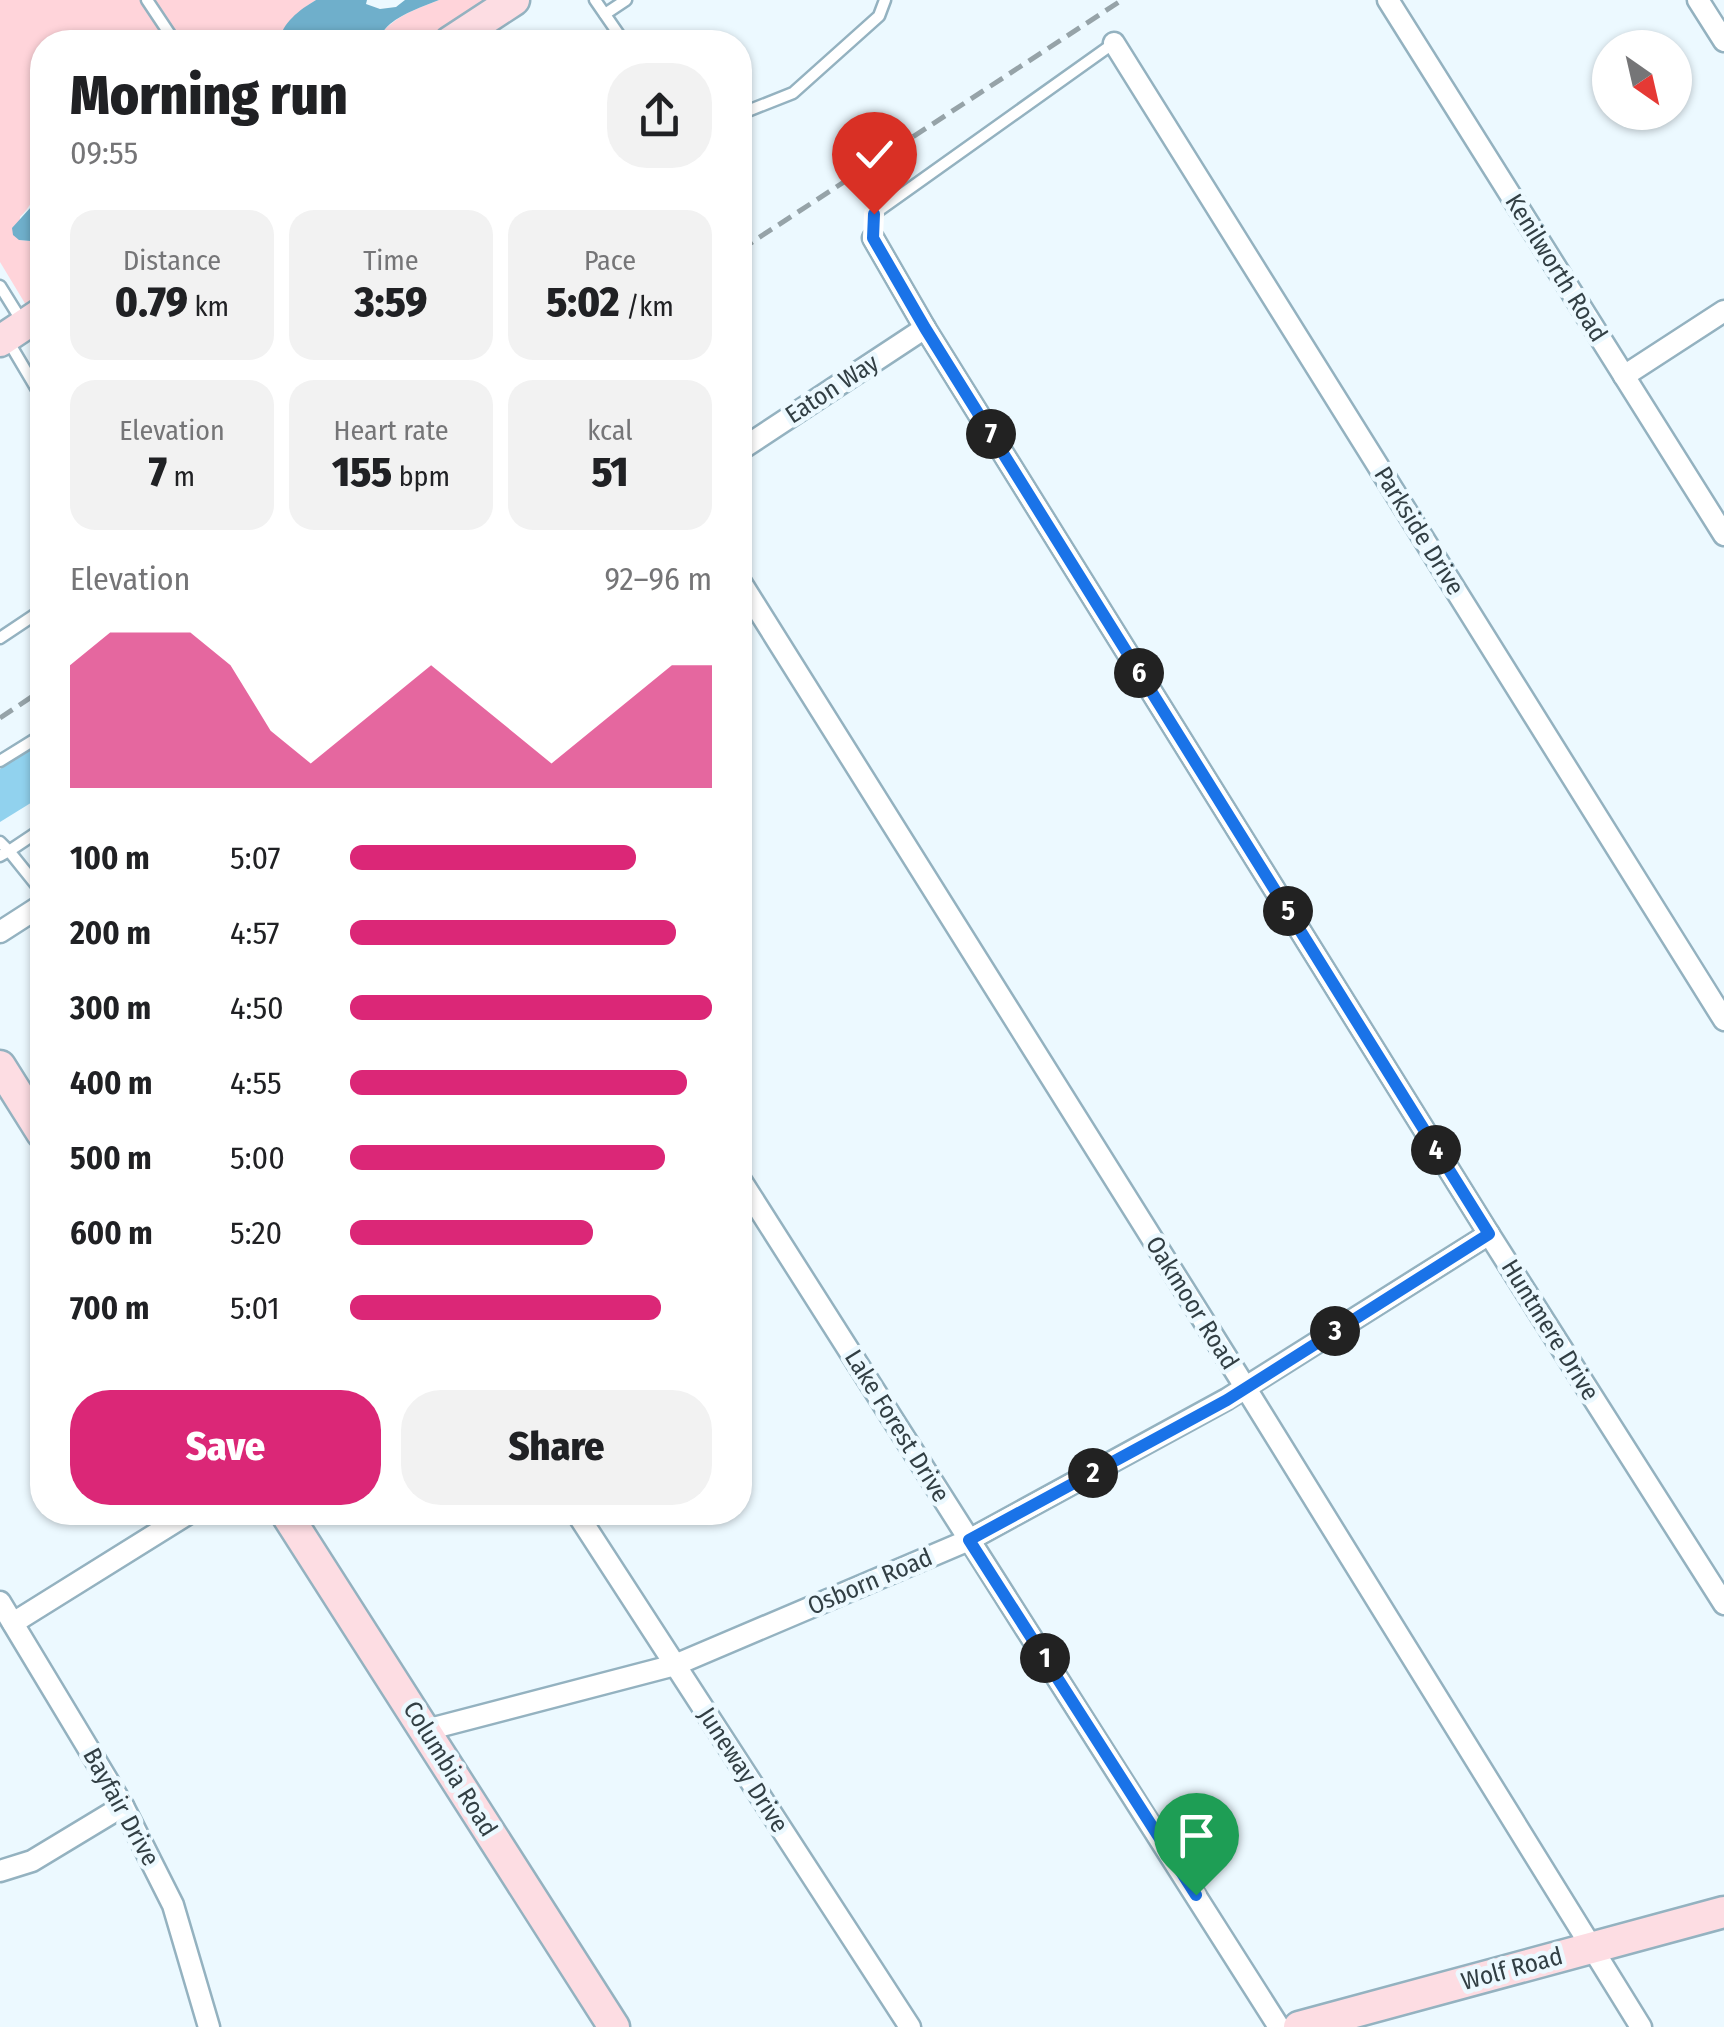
<!DOCTYPE html>
<html lang="en">
<head>
<meta charset="utf-8">
<style>
	:root { --surface:#fff; --page:#f2f2f2; --text:#202124; --muted:#757577; --accent:#db2777 }
	body { margin:0; font-family:"Fira Sans Condensed",sans-serif; background:var(--page); color:var(--text); height:100vh; display:flex; flex-direction:column; font-size:38px; white-space:nowrap }
	* { box-sizing:border-box; margin:0 }
	p { font-size:32px; color:var(--muted) }
	.icon { flex:none; width:55px; height:55px; fill:none; stroke:currentColor; stroke-width:2; stroke-linecap:round; stroke-linejoin:round }
	.map { position:relative; flex:1; overflow:hidden }
	.details { position:absolute; left:30px; top:30px; width:722px; height:1495px; display:flex; flex-direction:column; background:var(--surface); border-radius:40px; box-shadow:0 2px 8px #0004 }
	.details>* { flex:none }
	.needle { width:65px; rotate:146deg }
	.fabs { position:absolute; left:1592px; top:30px; display:grid; gap:20px }
	.fabs a { display:grid; place-items:center; width:100px; height:100px; border-radius:50%; background:var(--surface); box-shadow:0 2px 8px #0004; font-size:50px }
	.pin { position:absolute; display:grid; place-items:center; width:85px; height:85px; color:#fff; margin:-102px -42px; border-radius:50% 50% 50% 0; rotate:-45deg; box-shadow:0 0 10px #0007 }
	.pin .icon { rotate:45deg }
	.km { position:absolute; width:50px; height:50px; margin:-25px; border-radius:50%; background:#222; color:#fff; font-size:28px; line-height:50px; text-align:center }
	.round { display:grid; place-items:center; flex:none; width:105px; height:105px; border-radius:40px; background:var(--page) }
	.overview { display:flex; align-items:center; justify-content:space-between; height:170px; padding:0 40px }
	h1 { font-size:55px; font-weight:800; line-height:75px }
	.figures { display:grid; grid-template-columns:repeat(3,1fr); gap:15px; height:170px; padding:10px 40px }
	.figures div { display:grid; align-content:center; border-radius:25px; background:var(--page); text-align:center }
	.figures b { font-size:42px; font-weight:800 }
	.figures small { font-size:28px; font-weight:400 }
	.figures p { font-size:28px }
	.chart { height:280px; padding:20px 40px }
	.chart p { display:flex; justify-content:space-between }
	.chart svg { width:100%; height:180px; margin-top:10px; fill:var(--accent); opacity:.7 }
	.cta { display:flex; gap:20px; margin-top:auto; padding:20px 40px }
	.cta a { flex:1; height:115px; border-radius:40px; background:var(--accent); color:#fff; font-size:40px; font-weight:800; line-height:115px; text-align:center }
	.cta a+a { background:var(--page); color:var(--text) }
	ul { padding:0 40px; list-style:none; font-size:32px }
	li { display:grid; grid-template-columns:160px 120px 1fr; align-items:center; height:75px }
	li i { height:25px; border-radius:12px; background:var(--accent) }
	.map>svg:first-child { display:block }
</style>
</head>
<body>
<div class="map">
<svg width="1724" height="2027" viewBox="0 0 1724 2027">
	<rect width="100%" height="100%" fill="#ecf9ff"/>
	<!-- green -->
	<g fill="#ffd4da">
		<path d="M0 0H316C302 8 282 27 279 42H42V189C33 197 30 208 20 217L19 240 42 242V302L29 310 0 262Z"/>
		<path d="M439 0H500L435 42H372C381 37 382 30 391 24 405 12 422 7 439 0Z"/>
	</g>
	<!-- water -->
	<g fill="#6fafcb">
		<path d="M316 0H367L366 4 380 9 396 7 405 0H439C422 7 405 12 390 24 382 31 381 37 372 42H279C282 23 299 10 316 0Z"/>
		<path d="M42 189V242L19 240 13 235 12 228 31 207 36 195Z"/>
	</g>
	<!-- building -->
	<path fill="#91d2ee" d="M42 742V796L0 822V769Z"/>
	<g fill="none" stroke-linecap="round" stroke-linejoin="round">
		<!-- lane casing -->
		<g stroke="#94b2c0" stroke-width="15">
			<g id="lane">
				<path d="M147 0 175 42"/>
				<path d="M595 0 624 42"/>
				<path d="M605 14 626 0"/>
				<path d="M740 114 793 93 879 16 885 0"/>
				<path d="M873 237 874 214 1114 43"/>
				<path d="M0 286 23 323"/>
				<path d="M7 339 42 398"/>
				<path d="M0 638 42 610"/>
				<path d="M0 761 42 735"/>
				<path d="M42 829 9 851 42 892"/>
				<path d="M0 842 9 851 0 856"/>
			</g>
		</g>
		<!-- street casing -->
		<g stroke="#94b2c0" stroke-width="25">
			<g id="street">
				<path d="M1388 0 1724 535"/>
				<path d="M1698 0 1724 41"/>
				<path d="M1114 43 1724 1020"/>
				<path d="M873 238 925 328 1489 1234 1724 1604"/>
				<path d="M1624 376 1724 311"/>
				<path d="M740 450 925 328"/>
				<path d="M740 581 1237 1374 1641 2027"/>
				<path d="M0 932 42 905"/>
				<path d="M740 1179 1279 2027"/>
				<path d="M576 1512 910 2027"/>
				<path d="M0 1602 123 1806 173 1905 209 2027"/>
				<path d="M13 1623 191 1512"/>
				<path d="M426 1730 675 1665 969 1540 1227 1399 1489 1234"/>
				<path d="M0 1871 32 1861 123 1806"/>
			</g>
		</g>
		<!-- secondary casing -->
		<g stroke="#94b2c0" stroke-width="35">
			<g id="secondary">
				<path d="M450 42 514 0"/>
				<path d="M0 341 42 313"/>
				<path d="M0 1066 42 1133"/>
				<path d="M285 1512 614 2027"/>
				<path d="M1299 2027 1724 1912"/>
			</g>
		</g>
		<!-- lane -->
		<use href="#lane" stroke="#fff" stroke-width="10"/>
		<!-- street -->
		<use href="#street" stroke="#fff" stroke-width="20"/>
		<!-- secondary -->
		<use href="#secondary" stroke="#fddde3" stroke-width="30"/>
		<!-- rail -->
		<g stroke="#96a3a8" stroke-width="5" stroke-dasharray="15 8" stroke-linecap="butt">
			<path d="M740 250 1122 0"/>
			<path d="M0 718 42 690"/>
		</g>
	</g>
	<g fill="none" stroke-linecap="round" stroke-linejoin="round">
		<!-- route casing -->
		<g stroke="#fff" stroke-width="20">
			<path id="route" d="M874 214 873 238 925 328 1489 1234 1227 1400 969 1540 1196 1895"/>
		</g>
		<!-- route -->
		<use href="#route" stroke="#1a73e8" stroke-width="12"/>
	</g>
	<g text-anchor="middle" dominant-baseline="central" stroke-width="9" stroke-linejoin="round" paint-order="stroke">
		<!-- street labels -->
		<g font-size="25" fill="#323f44" stroke="#ecf9ff">
			<text transform="translate(1556 268) rotate(58)">Kenilworth Road</text>
			<text transform="translate(832 389) rotate(-33)">Eaton Way</text>
			<text transform="translate(1419 531) rotate(58)">Parkside Drive</text>
			<text transform="translate(1192 1303) rotate(58)">Oakmoor Road</text>
			<text transform="translate(1550 1330) rotate(58)">Huntmere Drive</text>
			<text transform="translate(897 1426) rotate(58)">Lake Forest Drive</text>
			<text transform="translate(870 1582) rotate(-23)">Osborn Road</text>
			<text transform="translate(450 1769) rotate(58)">Columbia Road</text>
			<text transform="translate(743 1770) rotate(57)">Juneway Drive</text>
			<text transform="translate(121 1807) rotate(61)">Bayfair Drive</text>
			<text transform="translate(1512 1969) rotate(-15)">Wolf Road</text>
		</g>
	</g>
</svg>
<div class="fabs">
<a><svg class="needle" viewBox="-14 -14 28 28"><path d="M0-13l5 13h-10z" fill="#e53935"/><path d="M0 13l5-13h-10z" fill="#757577"/></svg></a>
</div>
<div class="pin" style="left:1196px;top:1895px;background:#1e9e55"><svg class="icon" aria-label="arrive" viewBox="0 0 24 24"><path d="M6 21V4h12l-3 4 3 4H6"/></svg></div>
<div class="pin" style="left:874px;top:214px;background:#d93025"><svg class="icon" aria-label="check" viewBox="0 0 24 24"><path d="M5 12l5 5 9-10"/></svg></div>
<b class="km" style="left:1045px;top:1658px">1</b>
<b class="km" style="left:1093px;top:1473px">2</b>
<b class="km" style="left:1335px;top:1331px">3</b>
<b class="km" style="left:1436px;top:1150px">4</b>
<b class="km" style="left:1288px;top:911px">5</b>
<b class="km" style="left:1139px;top:673px">6</b>
<b class="km" style="left:991px;top:434px">7</b>
<section class="details">
<div class="overview"><div><h1>Morning run</h1><p>09:55</p></div><a class="round"><svg class="icon" aria-label="share" viewBox="0 0 24 24"><path d="M12 15V3M7 8l5-5 5 5M5 13v7h14v-7"/></svg></a></div>
<div class="figures">
<div><p>Distance</p><b>0.79<small> km</small></b></div>
<div><p>Time</p><b>3:59</b></div>
<div><p>Pace</p><b>5:02<small> /km</small></b></div>
</div>
<div class="figures">
<div><p>Elevation</p><b>7<small> m</small></b></div>
<div><p>Heart rate</p><b>155<small> bpm</small></b></div>
<div><p>kcal</p><b>51</b></div>
</div>
<div class="chart"><p><span>Elevation</span>92–96 m</p>
<svg viewBox="0 0 160 44" preserveAspectRatio="none"><path d="M0 44V14L10 6L20 6L30 6L40 14L50 30L60 38L70 30L80 22L90 14L100 22L110 30L120 38L130 30L140 22L150 14L160 14V44z"/></svg>
</div>
<ul>
<li><b>100 m</b>5:07<i style="width:79%"></i></li>
<li><b>200 m</b>4:57<i style="width:90%"></i></li>
<li><b>300 m</b>4:50<i style="width:100%"></i></li>
<li><b>400 m</b>4:55<i style="width:93%"></i></li>
<li><b>500 m</b>5:00<i style="width:87%"></i></li>
<li><b>600 m</b>5:20<i style="width:67%"></i></li>
<li><b>700 m</b>5:01<i style="width:86%"></i></li>
</ul>
<div class="cta"><a>Save</a><a>Share</a></div>
</section>
</div>
</body>
</html>
